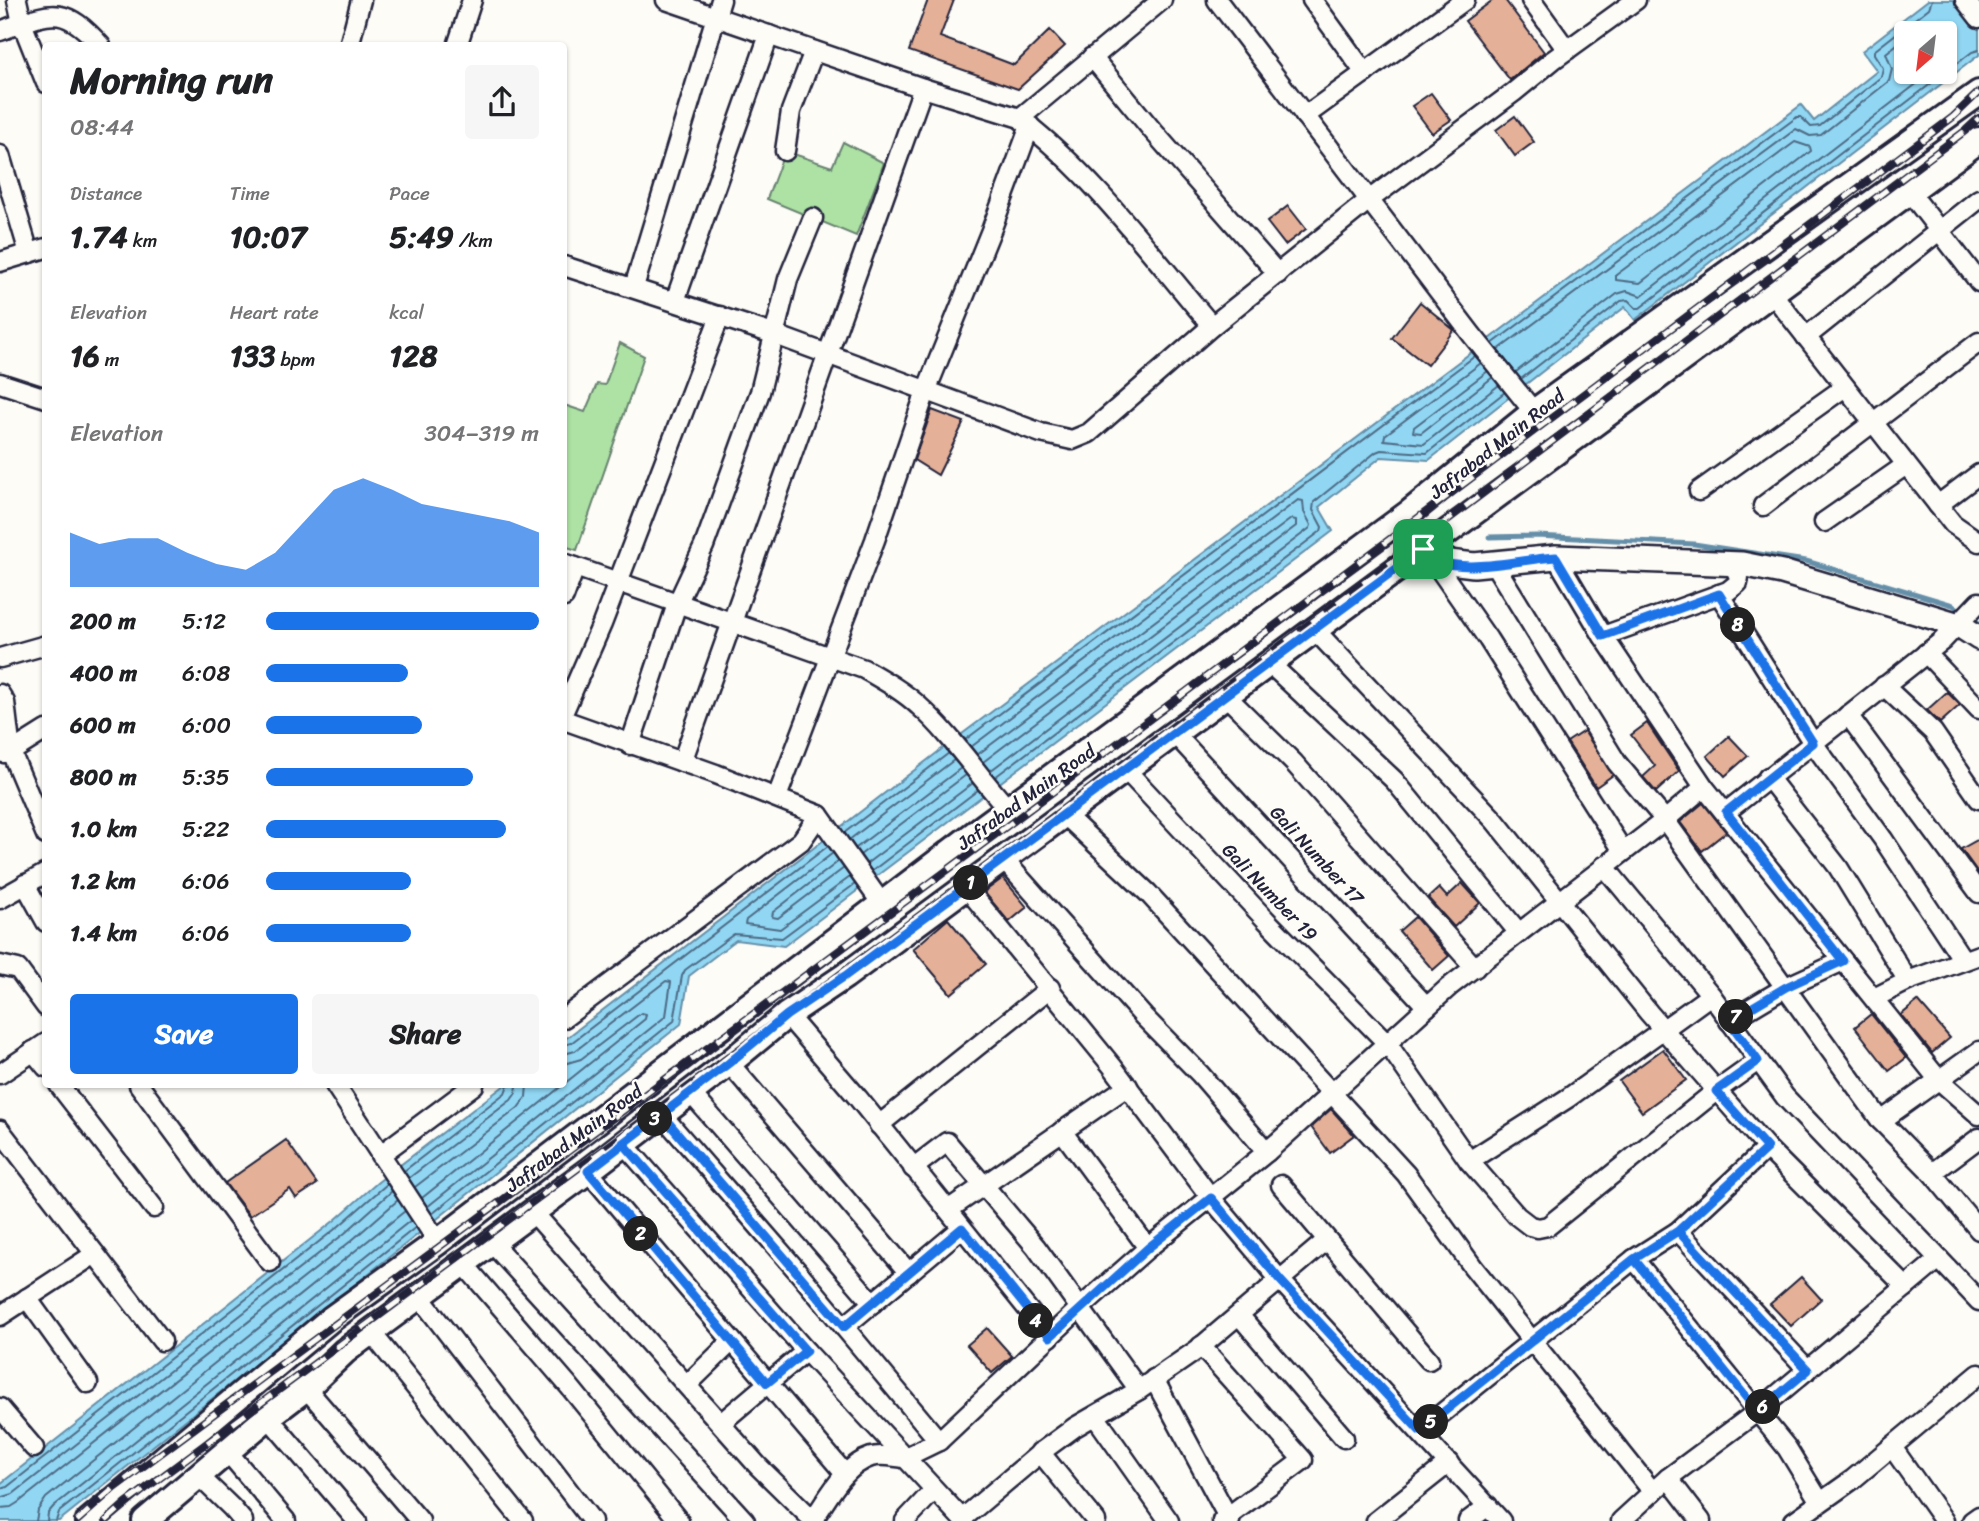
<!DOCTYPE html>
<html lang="en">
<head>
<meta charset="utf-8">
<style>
	:root { --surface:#fff; --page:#f6f6f6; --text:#202124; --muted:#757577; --accent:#1a73e8 }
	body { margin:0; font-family:Sriracha,sans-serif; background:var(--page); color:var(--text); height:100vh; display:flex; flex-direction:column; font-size:26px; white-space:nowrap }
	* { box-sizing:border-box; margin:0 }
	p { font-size:23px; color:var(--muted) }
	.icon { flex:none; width:38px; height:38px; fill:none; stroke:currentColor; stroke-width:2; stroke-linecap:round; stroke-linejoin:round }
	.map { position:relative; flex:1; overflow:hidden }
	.panel { position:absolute; left:42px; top:42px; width:525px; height:1046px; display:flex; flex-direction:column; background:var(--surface); border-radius:7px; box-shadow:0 2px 5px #0004 }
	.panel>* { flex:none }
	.needle { width:46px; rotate:208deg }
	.tools { position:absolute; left:1894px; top:21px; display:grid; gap:14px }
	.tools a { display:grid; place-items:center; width:63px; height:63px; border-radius:7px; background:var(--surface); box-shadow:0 2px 5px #0004; font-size:35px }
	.pin { position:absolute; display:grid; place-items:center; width:60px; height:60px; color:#fff; margin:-30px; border-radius:14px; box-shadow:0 4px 10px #0006 }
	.km { position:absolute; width:35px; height:35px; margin:-18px; border-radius:50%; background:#222; color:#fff; font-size:19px; line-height:35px; text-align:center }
	.round { display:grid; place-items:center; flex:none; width:74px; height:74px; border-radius:7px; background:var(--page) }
	.head { display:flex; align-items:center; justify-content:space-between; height:119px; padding:0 28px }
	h1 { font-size:38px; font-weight:700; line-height:52px }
	.metrics { display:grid; grid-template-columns:repeat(3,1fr); gap:10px; height:119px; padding:7px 28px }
	.metrics div { display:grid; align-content:center }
	.metrics b { font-size:30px; font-weight:700 }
	.metrics small { font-size:19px; font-weight:400 }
	.metrics p { font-size:19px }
	.chart { height:196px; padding:14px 28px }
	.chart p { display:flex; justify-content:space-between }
	.chart svg { width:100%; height:126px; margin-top:7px; fill:var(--accent); opacity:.7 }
	.action { display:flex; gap:14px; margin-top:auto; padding:14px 28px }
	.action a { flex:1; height:80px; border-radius:7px; background:var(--accent); color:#fff; font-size:28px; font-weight:700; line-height:80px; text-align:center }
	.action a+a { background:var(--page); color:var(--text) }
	ul { padding:0 28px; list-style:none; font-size:23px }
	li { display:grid; grid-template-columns:112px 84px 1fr; align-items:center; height:52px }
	li i { height:18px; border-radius:9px; background:var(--accent) }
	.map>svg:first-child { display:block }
</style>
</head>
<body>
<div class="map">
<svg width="1979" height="1521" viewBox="0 0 1979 1521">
	<rect width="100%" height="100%" fill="#fdfcf7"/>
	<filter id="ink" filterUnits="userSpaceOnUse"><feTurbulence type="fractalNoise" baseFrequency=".0143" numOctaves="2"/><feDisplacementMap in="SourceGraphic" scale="14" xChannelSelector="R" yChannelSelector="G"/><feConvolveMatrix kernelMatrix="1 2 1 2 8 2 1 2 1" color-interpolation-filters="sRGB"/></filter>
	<g filter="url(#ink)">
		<!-- green -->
		<g fill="#ade2a4" stroke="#688270" stroke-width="2">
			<path d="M843 142 884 163 856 236 767 199 785 151 832 167Z"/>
			<path d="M620 343 644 356 577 550 564 546V405L585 412 597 384 605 385Z"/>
		</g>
		<!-- water -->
		<path fill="#91d7f3" stroke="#658fa9" stroke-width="2" fill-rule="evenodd" d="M1928 0H1979V55L1635 320 1625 307 1429 460 1381 457 1319 507 1333 531 784 946 736 940 689 976 681 1024 59 1521H0V1484L335 1220 378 1182 505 1085H564V1040L938 752 1801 105 1814 121 1877 71 1862 51ZM1906 33H1944V72H1906Z"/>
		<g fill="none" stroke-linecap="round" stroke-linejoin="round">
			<!-- shore -->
			<g stroke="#4e6a85" stroke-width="2">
				<path d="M1795 142 1810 147 1811 151 1640 283 1616 280V275Z"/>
				<path d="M1492 344 1797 117H1801L1811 127 1820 126 1881 77 1883 68 1874 54V51L1929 8 1932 0"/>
				<path d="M1498 350 1796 129 1810 136 1821 135 1889 81 1892 69 1886 53 1906 37"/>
				<path d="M1481 363 1385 435 1384 440 1424 444 1499 385"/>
				<path d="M1488 371 1414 427 1413 432 1421 433 1493 377"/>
				<path d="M1516 372 1617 294 1627 291 1641 296 1932 72"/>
				<path d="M1521 379 1621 301 1628 300 1636 308H1640L1972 52 1979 50"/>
				<path d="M965 740 1475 356"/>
				<path d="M971 747 1298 500 1303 501 1304 512 1311 525 1310 528 990 771"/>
				<path d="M977 755 1291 519 1296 520V526L983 762"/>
				<path d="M995 777 1321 531 1322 527 1313 510 1314 502 1376 452 1381 450 1427 453 1505 392"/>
				<path d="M844 833 949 753"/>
				<path d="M849 840 954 760"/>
				<path d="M856 848 961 768"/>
				<path d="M833 853 746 920 745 924 780 929 850 877"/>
				<path d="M860 855 966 775"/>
				<path d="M839 861 773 912 772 917 778 918 844 868"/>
				<path d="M866 864 973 783"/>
				<path d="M872 871 978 790"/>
				<path d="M564 1045 571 1043 828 846"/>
				<path d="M564 1064 581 1059 641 1013 646 1014 645 1019 564 1084"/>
				<path d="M404 1171 505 1093 508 1085"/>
				<path d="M409 1178 511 1100 516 1093 517 1085"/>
				<path d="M415 1187 518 1108 526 1097 527 1085"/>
				<path d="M422 1198 563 1085"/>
				<path d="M427 1207 666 1016 671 982 666 981 575 1051 564 1054"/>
				<path d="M432 1214 674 1021 682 976 685 970 734 934 782 938 855 884"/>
				<path d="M0 1489 7 1487 339 1226 387 1184"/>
				<path d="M0 1498 13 1494 345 1233 392 1191"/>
				<path d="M0 1508 11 1507 19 1502 351 1241 398 1200"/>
				<path d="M36 1521 38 1510 46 1498 405 1211"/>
				<path d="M47 1521 48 1513 54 1506 411 1220"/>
				<path d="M56 1521 59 1512 416 1227"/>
			</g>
			<!-- stream -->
			<path stroke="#658fa9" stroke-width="5" d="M1489 537 1537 536 1694 544 1806 561 1953 605 1979 623"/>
		</g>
		<!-- building -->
		<g fill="#e4b097" stroke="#22223b" stroke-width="2">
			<path d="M928 0H954L940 37 1014 65 1050 30 1065 46 1018 89 909 51Z"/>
			<path d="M1493 0H1505L1544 52 1510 80 1465 21Z"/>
			<path d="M1431 93 1451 120 1432 133 1412 106Z"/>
			<path d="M1515 116 1534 142 1515 156 1496 130Z"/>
			<path d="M1288 206 1306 229 1285 245 1267 222Z"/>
			<path d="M1420 302 1454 330 1427 365 1392 338Z"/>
			<path d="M932 410 964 422 938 475 914 460Z"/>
			<path d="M1947 692 1960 705 1940 723 1927 710Z"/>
			<path d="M1647 723 1679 771 1656 792 1643 777 1655 766 1631 735Z"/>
			<path d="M1584 731 1613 775 1596 787 1567 742Z"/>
			<path d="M1729 736 1748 756 1725 776 1707 756Z"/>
			<path d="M1703 803 1726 832 1702 851 1680 822Z"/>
			<path d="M1979 839V874L1961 849Z"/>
			<path d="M1003 878 1027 907 1009 922 984 892Z"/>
			<path d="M1462 883 1480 903 1454 927 1428 898 1439 888 1447 897Z"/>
			<path d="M1415 917 1449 956 1433 970 1399 931Z"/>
			<path d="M948 919 986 964 951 994 913 949Z"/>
			<path d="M1918 1001 1950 1038 1932 1053 1901 1015Z"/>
			<path d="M1871 1014 1906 1058 1889 1071 1855 1027Z"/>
			<path d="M1663 1049 1686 1080 1642 1112 1619 1081Z"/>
			<path d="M1331 1109 1354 1135 1330 1153 1311 1127Z"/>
			<path d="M286 1140 317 1184 296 1198 290 1189 250 1216 225 1183Z"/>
			<path d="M1801 1277 1821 1299 1791 1326 1770 1304Z"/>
			<path d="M987 1328 1012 1356 992 1373 967 1345Z"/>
		</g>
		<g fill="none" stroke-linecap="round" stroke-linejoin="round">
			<!-- minor casing -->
			<g stroke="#22223b" stroke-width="23">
				<g id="minor">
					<path d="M17 0 22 23 46 83"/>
					<path d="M666 0 923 88 1020 118 1162 0"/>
					<path d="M1217 0 1472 335 1534 412"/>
					<path d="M1312 0 1365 73"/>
					<path d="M1531 0 1567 50"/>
					<path d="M1965 0 1979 18"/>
					<path d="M0 31C50 13 62 2 101 46"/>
					<path d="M349 46 361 0"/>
					<path d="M457 46 472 0"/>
					<path d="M1092 57 1152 130 1278 274"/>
					<path d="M1305 116 1465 0"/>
					<path d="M1023 121C1096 178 1152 256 1212 326"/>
					<path d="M785 151 791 111 814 51"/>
					<path d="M0 155 29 253"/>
					<path d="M1909 191 1979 282"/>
					<path d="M0 262 46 248"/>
					<path d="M564 266 773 334 1041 433 1072 440 1089 433 1212 326 1369 200 1514 92 1553 60 1636 0"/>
					<path d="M634 287 721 0"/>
					<path d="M1771 292 1938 505 1953 524 1979 542"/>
					<path d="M675 301 769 35"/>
					<path d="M1806 337 1979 199"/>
					<path d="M0 383 46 398"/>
					<path d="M1699 491 1845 387"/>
					<path d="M1938 505 1979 474"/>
					<path d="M1763 506 1979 342"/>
					<path d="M1824 522 1906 465"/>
					<path d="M1556 557 1603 636 1704 787 1938 1079 1979 1115"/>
					<path d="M1433 560 1488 639 1623 851"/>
					<path d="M564 563 864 669C883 680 903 691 919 706 953 736 978 776 1009 810"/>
					<path d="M1494 564 1617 763 1665 820 1881 1121 1932 1173 1979 1230"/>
					<path d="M1719 594 1813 743 1883 839 1963 960"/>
					<path d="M564 597 575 567"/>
					<path d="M1314 629 1495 821 1649 1013 1767 1148 1906 1287"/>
					<path d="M1603 636 1728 591 1738 583 1739 577 1733 564"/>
					<path d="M1926 653 1979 709"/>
					<path d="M0 658 46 645"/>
					<path d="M1269 663 1394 780 1519 933"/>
					<path d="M1884 686 1933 732 1979 799"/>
					<path d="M0 694 5 702 11 752 46 835"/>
					<path d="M1225 695 1294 763 1475 968"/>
					<path d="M564 711 602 624 720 316"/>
					<path d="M1848 715 1979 893"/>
					<path d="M564 720 716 774 819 815 882 904"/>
					<path d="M1174 733 1427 1007"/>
					<path d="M630 745 677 604 704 546 760 392 788 279 813 218"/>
					<path d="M3 753 11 752 46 730"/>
					<path d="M682 762 923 88"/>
					<path d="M1125 769 1266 920 1387 1043 1469 1161 1517 1216 1530 1226 1538 1228 1548 1226 1716 1091 1758 1061"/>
					<path d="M1768 777 1838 867 1908 981"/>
					<path d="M777 797 875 540 926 391 992 228 1030 126"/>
					<path d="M1726 812 1942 641 1979 602"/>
					<path d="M1064 814 1148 893 1406 1174 1473 1267 1653 1492"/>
					<path d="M1003 859 1144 1017 1200 1074 1267 1152"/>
					<path d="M1604 866 1711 995 1785 1097 1979 1301"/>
					<path d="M25 884 46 922"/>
					<path d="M966 887 1112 1066 1211 1198 1280 1280 1501 1521"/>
					<path d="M0 899 46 873"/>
					<path d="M0 965 18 969 46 1007"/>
					<path d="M1874 998 1908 981 1979 955"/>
					<path d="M787 1015 858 1098 1050 1337"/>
					<path d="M564 1018 801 841 819 815"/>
					<path d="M1729 1021 1786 987 1843 961"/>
					<path d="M33 1051 46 1067"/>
					<path d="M729 1063 909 1273"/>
					<path d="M0 1074 46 1043"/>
					<path d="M59 1085 154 1208"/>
					<path d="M139 1085 270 1262"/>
					<path d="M335 1085 438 1242"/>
					<path d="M690 1092 873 1303"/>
					<path d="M661 1114 799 1273 939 1441"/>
					<path d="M1881 1121 1979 1051"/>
					<path d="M879 1125 1050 988"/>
					<path d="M0 1130 162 1341"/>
					<path d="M1062 1131 1148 1248"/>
					<path d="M623 1143 806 1351 964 1521"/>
					<path d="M380 1155 474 1085"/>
					<path d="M1469 1161 1568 1098 1711 995"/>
					<path d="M913 1168 947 1142 1036 1247 1139 1390"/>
					<path d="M588 1171 845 1474"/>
					<path d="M1932 1173 1979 1138"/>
					<path d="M1281 1185 1429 1360"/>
					<path d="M948 1210 1128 1086"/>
					<path d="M532 1211 758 1466 813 1520"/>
					<path d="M1678 1231 1808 1370"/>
					<path d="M491 1242 745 1521"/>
					<path d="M1634 1259 1787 1448 1820 1502"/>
					<path d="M463 1263 569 1386 679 1521"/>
					<path d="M419 1296 592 1521"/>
					<path d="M27 1298 88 1383"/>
					<path d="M1239 1315 1344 1438"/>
					<path d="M0 1316 95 1254"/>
					<path d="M844 1327 962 1228"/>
					<path d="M371 1332 523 1521"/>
					<path d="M1201 1346 1303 1460 1222 1521"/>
					<path d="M1154 1379 1230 1521"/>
					<path d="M687 1385 732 1341"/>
					<path d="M306 1388 420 1521"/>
					<path d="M0 1408 34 1448"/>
					<path d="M1095 1416 1169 1521"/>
					<path d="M268 1417 357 1521"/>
					<path d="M721 1423 806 1351"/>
					<path d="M1420 1431 1634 1259 1678 1231 1767 1148"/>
					<path d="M1892 1447 1944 1521"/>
					<path d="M227 1451 286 1521"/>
					<path d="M1040 1452 1096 1521"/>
					<path d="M904 1458 939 1441 1080 1308 1148 1248 1267 1152 1449 987 1665 820 1704 787"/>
					<path d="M199 1476 232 1508 243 1521"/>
					<path d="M1668 1478 1701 1521"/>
					<path d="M962 1519 1045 1449 1075 1427 1139 1390 1197 1350 1327 1240"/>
					<path d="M812 1521C828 1499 843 1466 871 1457 881 1454 894 1457 904 1458"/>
					<path d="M905 1521 934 1490"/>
					<path d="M1376 1521 1449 1463"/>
					<path d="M1468 1521 1488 1506"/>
					<path d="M1621 1521 1668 1478 1758 1411 1939 1259"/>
					<path d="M1794 1521 1852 1480 1979 1374"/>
					<path d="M1972 1521 1979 1516"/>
				</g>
			</g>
			<!-- tertiary casing -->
			<g stroke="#22223b" stroke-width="28">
				<path id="tertiary" d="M1423 549 1433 560 1474 565 1556 557 1742 564 1782 572 1959 625 1979 638"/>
			</g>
			<!-- secondary casing -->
			<g stroke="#22223b" stroke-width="30">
				<g id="secondary">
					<path d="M89 1521 331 1319 438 1242 982 828 1409 513 1534 412 1979 93"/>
					<path d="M145 1521 268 1417 306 1388 345 1351 588 1171 729 1063 787 1015 845 976 1979 140"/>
				</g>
			</g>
			<!-- minor -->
			<use href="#minor" stroke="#fdfcf7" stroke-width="18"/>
			<!-- tertiary -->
			<use href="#tertiary" stroke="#fdfcf7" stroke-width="23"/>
			<!-- secondary -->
			<use href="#secondary" stroke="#fdfcf7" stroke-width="24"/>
			<!-- rail casing -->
			<g stroke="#22223b" stroke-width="8">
				<g id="rail">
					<path d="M77 1521 114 1488 1015 820 1953 117 1979 92"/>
					<path d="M106 1521 126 1503 1027 836 1965 131 1979 118"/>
				</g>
			</g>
			<!-- rail -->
			<use href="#rail" stroke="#fdfcf7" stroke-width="5" stroke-dasharray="16" stroke-linecap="butt"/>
		</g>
	</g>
	<g fill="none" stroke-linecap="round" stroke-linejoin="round" filter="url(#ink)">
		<!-- route casing -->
		<g stroke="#fff" stroke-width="14">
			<path id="route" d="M1423 549 845 976 787 1015 729 1063 588 1171 767 1383 806 1351 623 1143 661 1114 844 1327 962 1228 1050 1337 1148 1248 1211 1198 1280 1280 1420 1431 1634 1259 1678 1231 1808 1370 1758 1412 1634 1259 1678 1231 1767 1148 1716 1091 1758 1061 1729 1021 1786 987 1843 961 1726 812 1813 743 1719 594 1603 636 1556 557C1520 559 1470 574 1435 560 1430 558 1427 553 1423 549"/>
		</g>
		<!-- route -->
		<use href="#route" stroke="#1a73e8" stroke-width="9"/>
	</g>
	<g text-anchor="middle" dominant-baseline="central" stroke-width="5" stroke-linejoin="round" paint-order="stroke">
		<!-- street labels -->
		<g font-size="19" fill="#22223b" stroke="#fdfcf7">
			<text transform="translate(1497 444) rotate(-38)">Jafrabad Main Road</text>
			<text transform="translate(1026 797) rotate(-36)">Jafrabad Main Road</text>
			<text transform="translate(1317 855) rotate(47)">Gali Number 17</text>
			<text transform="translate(1270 892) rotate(46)">Gali Number 19</text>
			<text transform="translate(574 1138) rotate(-37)">Jafrabad Main Road</text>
		</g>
	</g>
</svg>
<div class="tools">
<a><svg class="needle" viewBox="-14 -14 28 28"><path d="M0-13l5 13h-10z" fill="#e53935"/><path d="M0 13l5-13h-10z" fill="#757577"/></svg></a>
</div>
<div class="pin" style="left:1423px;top:549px;background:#1e9e55"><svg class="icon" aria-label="arrive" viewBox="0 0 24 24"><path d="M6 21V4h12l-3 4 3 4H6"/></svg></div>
<b class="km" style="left:971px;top:883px">1</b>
<b class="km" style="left:641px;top:1234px">2</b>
<b class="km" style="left:655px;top:1119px">3</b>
<b class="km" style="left:1036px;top:1321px">4</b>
<b class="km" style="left:1431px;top:1422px">5</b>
<b class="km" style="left:1763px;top:1407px">6</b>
<b class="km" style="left:1736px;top:1017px">7</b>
<b class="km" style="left:1738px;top:625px">8</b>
<section class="panel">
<div class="head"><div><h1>Morning run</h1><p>08:44</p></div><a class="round"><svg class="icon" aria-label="share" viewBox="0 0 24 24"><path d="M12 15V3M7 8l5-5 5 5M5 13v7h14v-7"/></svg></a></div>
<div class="metrics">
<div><p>Distance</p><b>1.74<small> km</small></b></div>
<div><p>Time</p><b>10:07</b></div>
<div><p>Pace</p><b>5:49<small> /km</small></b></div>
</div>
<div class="metrics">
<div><p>Elevation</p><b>16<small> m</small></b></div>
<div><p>Heart rate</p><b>133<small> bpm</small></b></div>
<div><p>kcal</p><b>128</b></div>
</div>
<div class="chart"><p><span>Elevation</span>304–319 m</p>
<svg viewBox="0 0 160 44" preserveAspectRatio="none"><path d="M0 44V25L10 29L20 27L30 27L40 32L50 36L60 38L70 32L80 21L90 10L100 6L110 10L120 15L130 17L140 19L150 21L160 25V44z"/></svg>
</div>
<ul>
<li><b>200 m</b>5:12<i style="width:100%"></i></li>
<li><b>400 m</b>6:08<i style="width:52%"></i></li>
<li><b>600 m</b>6:00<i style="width:57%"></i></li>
<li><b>800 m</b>5:35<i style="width:76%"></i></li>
<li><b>1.0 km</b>5:22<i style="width:88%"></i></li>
<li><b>1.2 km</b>6:06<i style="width:53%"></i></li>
<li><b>1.4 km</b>6:06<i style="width:53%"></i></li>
</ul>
<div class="action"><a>Save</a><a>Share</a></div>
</section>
</div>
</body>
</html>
